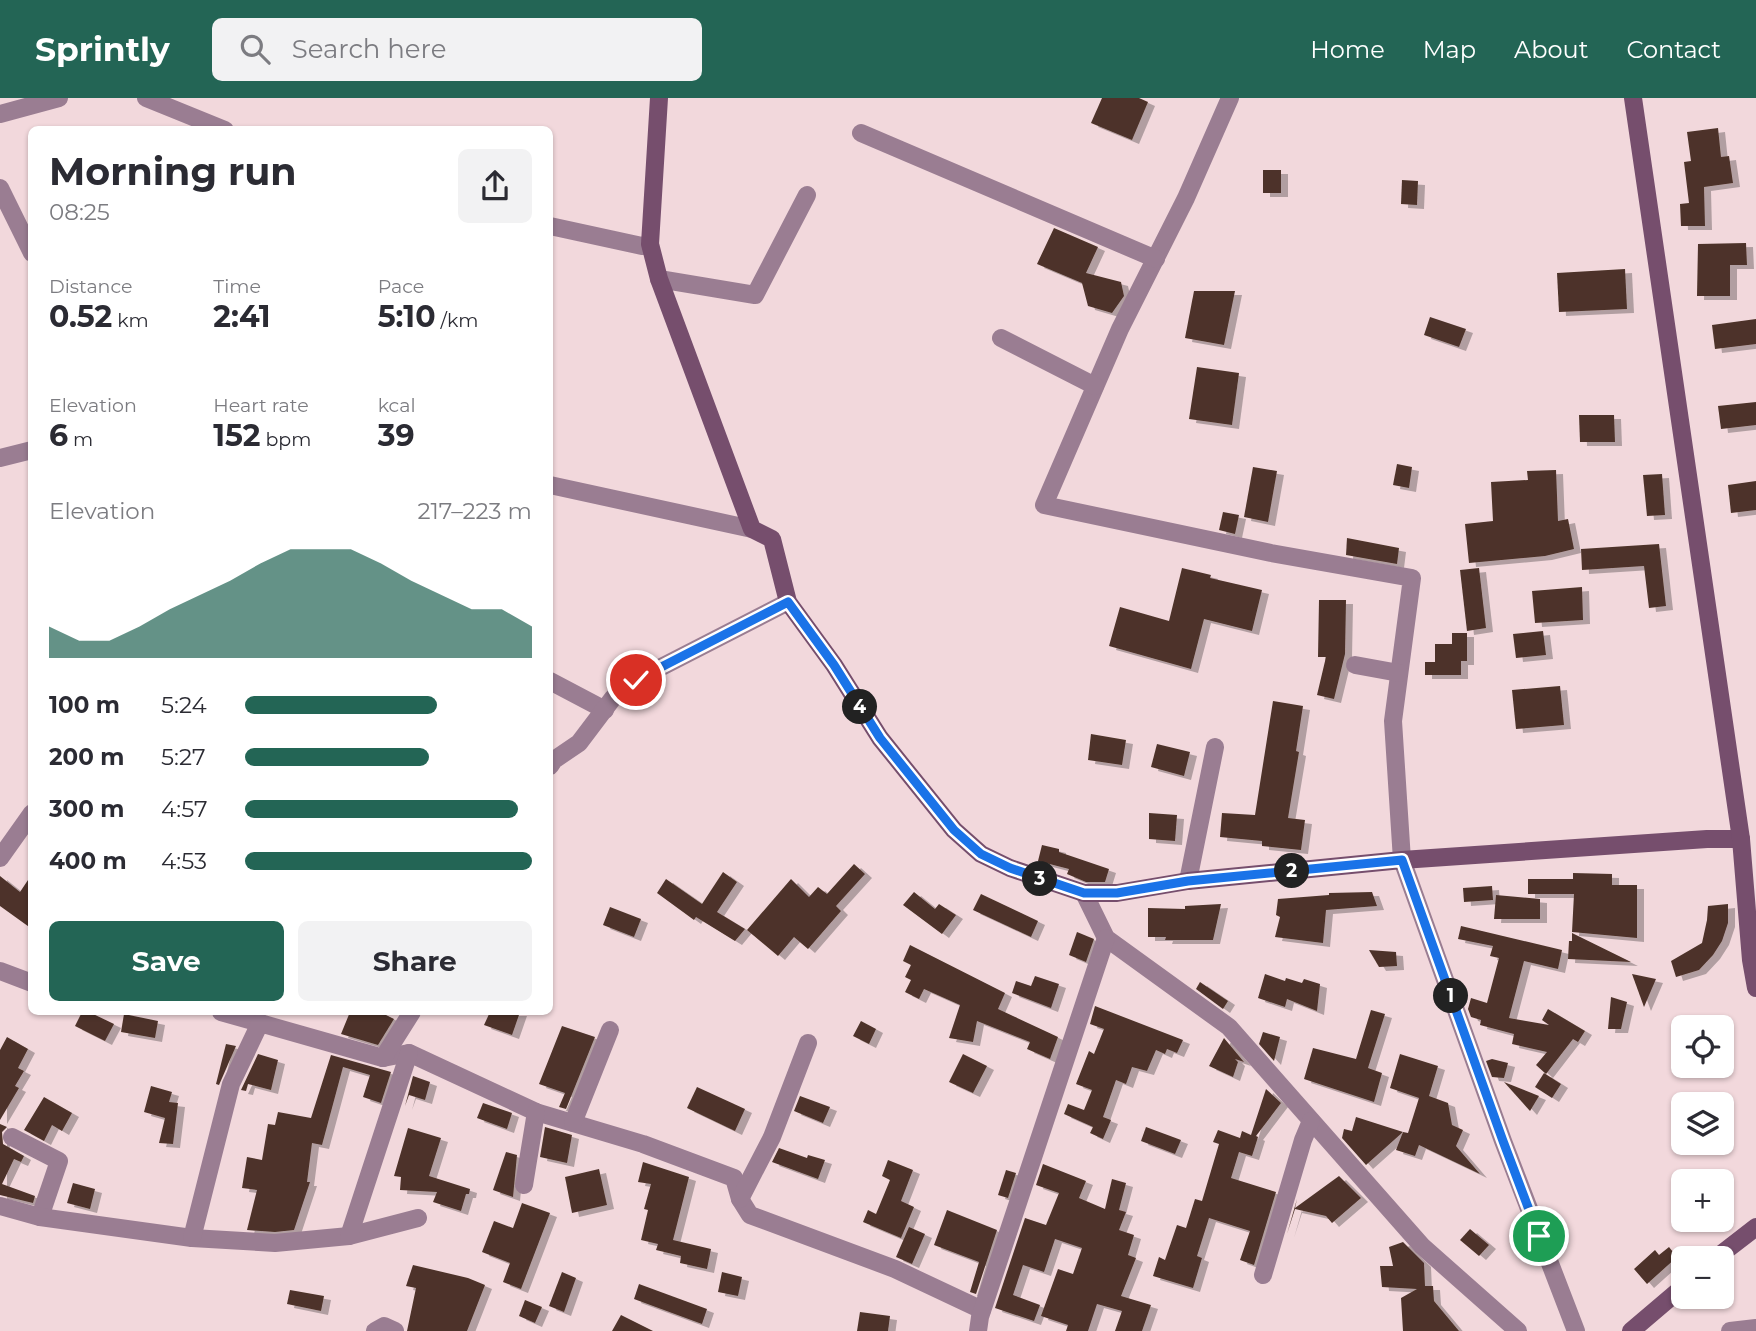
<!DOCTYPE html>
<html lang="en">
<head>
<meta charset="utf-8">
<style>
	:root { --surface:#fff; --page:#f2f2f3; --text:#2b2b33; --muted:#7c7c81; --accent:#236555 }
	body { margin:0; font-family:Montserrat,sans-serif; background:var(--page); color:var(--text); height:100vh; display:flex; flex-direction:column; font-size:26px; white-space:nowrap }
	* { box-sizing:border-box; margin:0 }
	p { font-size:23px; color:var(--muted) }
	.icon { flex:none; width:38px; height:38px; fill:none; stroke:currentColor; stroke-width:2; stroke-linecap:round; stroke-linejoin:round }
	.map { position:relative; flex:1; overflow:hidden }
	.sheet { position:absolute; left:28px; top:28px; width:525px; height:889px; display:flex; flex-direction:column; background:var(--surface); border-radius:10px; box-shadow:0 2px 5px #0004 }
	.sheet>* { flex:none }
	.buttons { position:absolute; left:1671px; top:917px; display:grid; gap:14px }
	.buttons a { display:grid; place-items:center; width:63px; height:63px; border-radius:10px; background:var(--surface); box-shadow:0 2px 5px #0004; font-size:35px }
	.pin { position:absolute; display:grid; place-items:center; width:60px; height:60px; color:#fff; margin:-30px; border:4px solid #fff; border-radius:50%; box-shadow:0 2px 7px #0007 }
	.km { position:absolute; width:35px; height:35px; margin:-18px; border-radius:50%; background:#222; color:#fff; font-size:19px; line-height:35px; text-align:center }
	.round { display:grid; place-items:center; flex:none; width:74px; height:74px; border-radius:10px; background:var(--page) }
	.head { display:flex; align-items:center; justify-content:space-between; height:119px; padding:0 21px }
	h1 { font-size:38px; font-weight:700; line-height:52px }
	.stats { display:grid; grid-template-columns:repeat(3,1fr); gap:10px; height:119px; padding:7px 21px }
	.stats div { display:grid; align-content:center }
	.stats b { font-size:30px; font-weight:700 }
	.stats small { font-size:19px; font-weight:400 }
	.stats p { font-size:19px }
	.chart { height:196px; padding:14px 21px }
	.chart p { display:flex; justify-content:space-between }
	.chart svg { width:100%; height:126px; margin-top:7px; fill:var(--accent); opacity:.7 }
	.primary-button { display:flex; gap:14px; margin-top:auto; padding:14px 21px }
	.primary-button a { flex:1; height:80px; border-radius:10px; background:var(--accent); color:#fff; font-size:28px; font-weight:700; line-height:80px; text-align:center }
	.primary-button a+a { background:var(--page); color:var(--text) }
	ul { padding:0 21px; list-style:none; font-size:23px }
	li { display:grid; grid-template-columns:112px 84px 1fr; align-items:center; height:52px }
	li i { height:18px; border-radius:9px; background:var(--accent) }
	header { display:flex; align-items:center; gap:42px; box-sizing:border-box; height:98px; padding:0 35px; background:var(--accent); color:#fff }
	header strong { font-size:33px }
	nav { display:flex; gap:38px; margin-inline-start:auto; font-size:24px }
	.search { width:490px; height:63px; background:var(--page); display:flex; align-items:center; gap:18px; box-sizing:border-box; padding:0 24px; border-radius:10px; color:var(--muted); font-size:26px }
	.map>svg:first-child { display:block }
</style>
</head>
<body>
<header>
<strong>Sprintly</strong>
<div class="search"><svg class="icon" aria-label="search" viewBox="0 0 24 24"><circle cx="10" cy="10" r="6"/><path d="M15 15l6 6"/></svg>Search here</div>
<nav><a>Home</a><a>Map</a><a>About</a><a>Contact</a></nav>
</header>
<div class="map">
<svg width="1756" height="1233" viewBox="0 0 1756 1233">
	<defs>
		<filter id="shadow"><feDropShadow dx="7" dy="4" stdDeviation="0" flood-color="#0004"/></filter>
	</defs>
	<rect width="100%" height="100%" fill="#f2d8dc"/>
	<!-- building -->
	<g fill="#4d3329" filter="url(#shadow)">
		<path d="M1102 0H1139L1148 4 1132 42 1091 25Z"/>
		<path d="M1718 30 1721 59 1729 58 1733 85 1704 89 1705 128H1681L1680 106 1689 105 1684 64 1691 63 1687 34Z"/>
		<rect x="1263" y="72" width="18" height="23"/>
		<path d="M1402 82 1418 83 1417 107 1401 106Z"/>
		<path d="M1054 130 1098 149 1086 175 1121 184 1124 198 1112 215 1088 208 1082 185 1037 166Z"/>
		<path d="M1746 145 1747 167H1730V198H1697L1698 146Z"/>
		<path d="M1625 171 1627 211 1559 214 1557 175Z"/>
		<path d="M1194 193H1235L1224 247 1185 240Z"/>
		<path d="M1430 219 1466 231 1459 249 1424 237Z"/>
		<path d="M1756 221V246L1715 251 1712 227Z"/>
		<path d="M1197 269 1239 275 1232 327 1189 321Z"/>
		<path d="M1756 304V327L1721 331 1718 308Z"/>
		<path d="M1579 317H1614L1615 344H1580Z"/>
		<path d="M1397 366 1412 369 1409 390 1393 387Z"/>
		<path d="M1253 369 1277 373 1268 424 1244 419Z"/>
		<path d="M1556 372 1558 423 1568 421 1574 451 1545 458 1469 465 1465 426 1493 423 1491 384 1528 382 1527 373Z"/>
		<path d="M1662 376 1665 417 1647 418 1643 377Z"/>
		<path d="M1756 383V412L1731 415 1728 387Z"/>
		<path d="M1223 414 1239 417 1235 436 1219 432Z"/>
		<path d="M1347 440 1399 450 1397 466 1346 457Z"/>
		<path d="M1659 446 1666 508 1649 510 1644 468 1582 472 1581 451Z"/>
		<path d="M1182 470 1211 477 1210 480 1262 492 1252 533 1204 521 1191 571 1109 548 1120 509 1169 523Z"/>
		<path d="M1479 470 1486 530 1467 533 1460 472Z"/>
		<path d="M1582 489 1583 522 1535 525 1532 493Z"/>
		<path d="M1319 502H1346L1345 556 1334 601 1317 597 1326 559H1318Z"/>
		<path d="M1543 533 1546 557 1516 560 1513 536Z"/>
		<path d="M1452 535H1467V563H1461V577H1425V564H1435V546H1452Z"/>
		<path d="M1560 588 1564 627 1516 631 1512 592Z"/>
		<path d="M1273 603 1303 608 1296 653 1299 654 1288 720 1305 722 1301 752 1262 748V743L1220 739 1222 715 1255 717Z"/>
		<path d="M1091 636 1126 642 1122 667 1088 662Z"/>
		<path d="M1157 646 1190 654 1184 678 1151 669Z"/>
		<path d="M1149 715 1177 717 1175 743 1149 741Z"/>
		<path d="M1042 747 1059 751V754L1109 771 1105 784H1086L1067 776 1069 771 1038 763Z"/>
		<path d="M854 766 865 776 836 808 841 813 808 851 794 839 778 858 747 832 791 781 809 799 818 789 827 796Z"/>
		<path d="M723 774 737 784 717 814 745 831 735 843 696 819 694 822 657 795 666 781 702 806Z"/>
		<path d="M1573 775 1612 776V787H1637V840L1572 834 1574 796H1528V781H1573Z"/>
		<path d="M32 776V831L0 808V778L20 794Z"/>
		<path d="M1492 788 1493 802 1464 804 1463 790Z"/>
		<path d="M914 794 935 811 939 806 956 817 942 836 903 807Z"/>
		<path d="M1372 794 1377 808 1326 812 1323 845 1275 839 1280 819 1276 817 1278 801 1329 797V795Z"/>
		<path d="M981 796 1038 823 1031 839 973 812Z"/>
		<path d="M1496 797 1540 801V821H1494Z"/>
		<path d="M1221 806 1213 842H1165L1166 839H1148V810L1185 811V808Z"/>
		<path d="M1728 806V825L1722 843 1713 857 1699 872 1676 879 1671 863 1702 845 1707 822 1708 808Z"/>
		<path d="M610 809 641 821 634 839 603 827Z"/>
		<path d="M1461 828 1562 852 1558 871 1524 863 1509 920 1549 927 1542 922 1548 911 1585 933 1578 944 1573 941 1546 976 1536 967 1547 954 1512 946 1514 936 1480 927 1481 922 1471 919 1468 911 1471 900 1487 905 1499 860 1490 858 1493 848 1458 841Z"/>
		<path d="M1077 834 1094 841 1086 864 1069 857Z"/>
		<path d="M1572 835 1631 864 1568 861 1569 843H1572Z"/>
		<path d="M910 847 1005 895 998 911 1058 939 1050 961 1027 951 1030 944 977 923 973 944 949 940 960 907 924 891 919 901 905 894 911 882 905 879 911 867 903 863Z"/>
		<path d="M1369 852 1396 854 1397 868 1379 869Z"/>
		<path d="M1265 876 1285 883 1286 880 1302 885 1304 881 1320 886 1317 913 1287 901 1285 909 1258 900Z"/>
		<path d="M1632 876 1656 881 1644 909Z"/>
		<path d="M1035 878 1059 886 1051 910 1012 895 1016 883 1031 888Z"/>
		<path d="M1200 884 1228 903 1223 911 1196 891Z"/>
		<path d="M1611 899 1627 904 1621 931H1608Z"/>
		<path d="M1095 908 1183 942 1177 955 1167 951 1165 956 1156 952 1147 973 1132 969 1126 986 1116 982 1103 1019 1111 1022 1103 1041 1090 1035 1093 1029 1064 1016 1068 1006 1084 1012 1092 992 1076 986 1089 953 1094 956 1104 931 1090 926Z"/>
		<path d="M1371 912 1385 916 1368 970 1382 975 1374 1004 1304 981 1313 950 1356 961Z"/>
		<path d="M82 914H89L114 926 105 943 75 928Z"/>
		<path d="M350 914H380L394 921 378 947 341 936Z"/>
		<path d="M490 914H520L512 937 484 927Z"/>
		<path d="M124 916 158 923 155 940 121 934Z"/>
		<path d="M861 923 876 931 869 946 853 938Z"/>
		<path d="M562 928 595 939 566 1011 559 1009 565 995 539 986Z"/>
		<path d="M1263 934 1280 939 1274 963 1259 946Z"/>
		<path d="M7 939 28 951 18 970 24 973 15 988 19 990 0 1022V952Z"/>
		<path d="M1224 940 1244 964 1235 961 1238 964 1233 979 1209 968Z"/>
		<path d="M226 946 236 948 219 987 216 986Z"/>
		<path d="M258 956 278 962 271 992 248 986 246 993 241 992Z"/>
		<path d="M963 956 987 968 973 995 949 984Z"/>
		<path d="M1400 956 1438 968 1429 998 1448 1005 1452 1027 1463 1032 1456 1048 1480 1076 1419 1047 1415 1058 1396 1052 1403 1034 1408 1035 1419 1000 1390 990Z"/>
		<path d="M331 957 391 974 381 1005 363 999 370 977 343 969 322 1047 312 1045 307 1084H310L294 1132 275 1134 247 1132 257 1092 242 1090 247 1059 262 1062 268 1026 275 1027 278 1014 311 1020Z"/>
		<path d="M1492 961 1508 965 1504 980 1492 979 1486 963Z"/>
		<path d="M1544 975 1561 986 1552 1000 1535 989Z"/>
		<path d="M413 978 430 984 425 1002 409 997 405 1008Z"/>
		<path d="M1504 984 1539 998 1530 1013Z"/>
		<path d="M151 988 172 994 169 1004 178 1005 173 1046 159 1045 165 1020 144 1014Z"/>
		<path d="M697 989 745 1011 735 1033 687 1010Z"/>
		<path d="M1266 991 1281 1005 1256 1038 1258 1039 1252 1058 1239 1054 1231 1080 1276 1094 1254 1167 1240 1162 1250 1133 1209 1120 1197 1158 1202 1160 1193 1190 1153 1178 1159 1159 1165 1162 1177 1127 1186 1130 1195 1101 1202 1103 1219 1046 1213 1044 1218 1032 1240 1040 1242 1033 1251 1037Z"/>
		<path d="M800 998 830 1009 823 1025 794 1013Z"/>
		<path d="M44 999 72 1015 62 1033 52 1027 44 1043 24 1032Z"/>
		<path d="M483 1005 512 1015 507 1031 477 1020Z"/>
		<path d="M1356 1019 1403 1034 1366 1067 1342 1040 1344 1031 1352 1033Z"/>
		<path d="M0 1026 7 1029 2 1034 3 1046 24 1058 21 1064 14 1061 2 1086 35 1098 33 1105 0 1097Z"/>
		<path d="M545 1029 572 1037 567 1065 540 1059Z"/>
		<path d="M1146 1029 1181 1042 1175 1056 1141 1043Z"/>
		<path d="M408 1030 441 1040 429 1078 470 1091 469 1096H466L461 1113 433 1104 437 1094 400 1092 401 1079 394 1078Z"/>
		<path d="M779 1050 807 1060 808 1057 825 1062 818 1081 772 1064Z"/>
		<path d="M506 1054 517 1057 513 1099 493 1092Z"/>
		<path d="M888 1062 913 1072 901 1103 914 1109 901 1140 863 1124 868 1112 876 1116 890 1082 882 1078Z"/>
		<path d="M643 1064 689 1079 673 1142 711 1151 707 1171 680 1165 681 1158 656 1152 658 1146 641 1142 648 1112 644 1111 651 1086 638 1084Z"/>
		<path d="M1043 1066 1086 1083 1079 1100 1105 1111 1112 1081 1126 1085 1119 1112 1126 1114 1119 1132 1134 1137 1128 1157 1136 1160 1121 1198 1151 1207 1142 1233H1115L1122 1213 1097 1206 1088 1233H1066L1068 1227 1041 1218 1058 1171 1073 1176 1082 1150 1055 1141 1044 1174 1023 1167 1013 1197 1040 1207 1034 1223 995 1210 1025 1120 1046 1127 1059 1095 1036 1087Z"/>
		<path d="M599 1071 607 1107 572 1115 565 1079Z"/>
		<path d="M1006 1072 1016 1075 1008 1100 998 1097Z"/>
		<path d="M1339 1078 1361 1100 1332 1125 1326 1118 1295 1111 1287 1136 1297 1101 1295 1110Z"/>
		<path d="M73 1085 95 1091 90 1111 67 1105Z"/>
		<path d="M522 1105 550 1115 521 1191 503 1184 510 1165 482 1154 494 1123 513 1130Z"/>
		<path d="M947 1112 997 1132 976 1196 970 1194 979 1164 934 1147Z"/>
		<path d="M909 1129 925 1136 912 1166 896 1159Z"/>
		<path d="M1470 1131 1489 1147 1479 1158 1460 1142Z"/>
		<path d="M1403 1144 1424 1165 1425 1188H1433L1434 1203 1459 1233H1403L1401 1200 1417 1191 1382 1189 1380 1168H1393L1389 1149Z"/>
		<path d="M1669 1149 1677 1159 1647 1186 1634 1171 1655 1152 1659 1157Z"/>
		<path d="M413 1167 468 1180 485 1187 467 1233H407L416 1190 406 1188Z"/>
		<path d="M562 1174 576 1180 564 1214 549 1208Z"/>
		<path d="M722 1174 742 1179 738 1198 718 1194Z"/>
		<path d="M639 1186 707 1211 702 1226 634 1201Z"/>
		<path d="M290 1192 324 1198 321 1213 287 1206Z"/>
		<path d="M525 1202 542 1209 535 1225 519 1218Z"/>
		<path d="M860 1214 890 1218 888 1233H857Z"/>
		<path d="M621 1217 653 1233H612Z"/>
	</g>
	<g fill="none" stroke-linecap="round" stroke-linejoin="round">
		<!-- street -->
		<g stroke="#9a7d92" stroke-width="18">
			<path d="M146 0 225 32"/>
			<path d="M1230 0 1186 100 1120 231 1044 407 1271 455 1412 480 1393 623 1402 762 1503 1043 1576 1233"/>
			<path d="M0 16 59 0"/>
			<path d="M861 35 1156 161"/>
			<path d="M0 90 32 155"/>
			<path d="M550 128 642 148 650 146"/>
			<path d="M659 181 755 197 807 97"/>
			<path d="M1001 240 1095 288"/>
			<path d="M0 360 32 352"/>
			<path d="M550 387 752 431"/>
			<path d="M1355 567 1399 575"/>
			<path d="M550 583 605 612"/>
			<path d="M550 668 554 662 579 645 613 600 636 582 788 504"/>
			<path d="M0 760 32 715"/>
			<path d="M1188 783 1215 649"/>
			<path d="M1084 795 1106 840 1229 929 1422 1148 1518 1233"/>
			<path d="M0 873 32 885"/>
			<path d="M221 914 260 925"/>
			<path d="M383 960 409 955 536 1014 643 1046 734 1080 740 1101 750 1117 895 1171 982 1212"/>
			<path d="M573 1025 610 932"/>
			<path d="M12 1039 59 1063 40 1119"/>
			<path d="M524 1087 536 1014"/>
			<path d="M740 1101 772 1039 808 945"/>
			<path d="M0 1108 40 1119 192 1140 275 1145 349 1138 418 1120"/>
			<path d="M349 1138 409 955"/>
			<path d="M192 1140 231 986 260 925 383 960 412 914"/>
			<path d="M1263 1177 1303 1042 1311 1023"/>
			<path d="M375 1233 384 1228 395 1233"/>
			<path d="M978 1233 980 1219 1106 840"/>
			<path d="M1730 1233 1756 1230"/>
		</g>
		<!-- secondary -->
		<g stroke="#764e6d" stroke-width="18">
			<path d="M659 0 650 146 659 181 752 431 772 441 788 504 834 567 880 640 954 732 981 756 1010 770 1084 795H1117L1188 783 1402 762 1707 741H1741"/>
			<path d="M1633 0 1741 741 1751 862 1756 890"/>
			<path d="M1716 1160 1756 1129"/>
			<path d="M1631 1233 1684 1188"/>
		</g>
	</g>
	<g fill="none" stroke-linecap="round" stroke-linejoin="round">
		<!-- route casing -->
		<g stroke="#fff" stroke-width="14">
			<path id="route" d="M636 582 788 504 834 567 880 640 954 732 981 756 1010 770 1084 795H1117L1188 783 1402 762 1503 1043 1539 1138"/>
		</g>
		<!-- route -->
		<use href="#route" stroke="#1a73e8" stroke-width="9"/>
	</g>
</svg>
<div class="buttons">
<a><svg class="icon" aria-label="locate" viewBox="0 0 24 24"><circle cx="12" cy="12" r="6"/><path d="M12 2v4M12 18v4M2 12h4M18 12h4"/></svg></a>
<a><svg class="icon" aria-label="layers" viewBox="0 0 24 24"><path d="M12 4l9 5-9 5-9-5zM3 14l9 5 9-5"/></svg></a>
<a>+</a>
<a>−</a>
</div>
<div class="pin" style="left:1539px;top:1138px;background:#1e9e55"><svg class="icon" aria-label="arrive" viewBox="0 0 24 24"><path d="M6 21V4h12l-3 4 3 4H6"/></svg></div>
<div class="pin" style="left:636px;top:582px;background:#d93025"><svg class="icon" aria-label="check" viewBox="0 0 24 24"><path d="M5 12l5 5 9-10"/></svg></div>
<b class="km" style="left:1451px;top:898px">1</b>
<b class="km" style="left:1292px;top:773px">2</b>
<b class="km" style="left:1040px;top:781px">3</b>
<b class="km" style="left:860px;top:609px">4</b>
<section class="sheet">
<div class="head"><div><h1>Morning run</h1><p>08:25</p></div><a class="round"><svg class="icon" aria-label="share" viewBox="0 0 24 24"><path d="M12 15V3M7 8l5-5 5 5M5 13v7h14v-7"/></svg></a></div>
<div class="stats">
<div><p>Distance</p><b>0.52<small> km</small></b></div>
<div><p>Time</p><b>2:41</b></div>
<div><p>Pace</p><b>5:10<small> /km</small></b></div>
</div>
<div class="stats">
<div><p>Elevation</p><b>6<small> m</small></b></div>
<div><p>Heart rate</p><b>152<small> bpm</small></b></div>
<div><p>kcal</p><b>39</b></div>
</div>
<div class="chart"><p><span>Elevation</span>217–223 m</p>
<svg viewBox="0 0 160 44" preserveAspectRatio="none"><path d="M0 44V33L10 38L20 38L30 33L40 27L50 22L60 17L70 11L80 6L90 6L100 6L110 11L120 17L130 22L140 27L150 27L160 33V44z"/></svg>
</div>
<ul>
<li><b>100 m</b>5:24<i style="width:67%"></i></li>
<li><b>200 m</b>5:27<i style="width:64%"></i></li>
<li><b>300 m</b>4:57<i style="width:95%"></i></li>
<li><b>400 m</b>4:53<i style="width:100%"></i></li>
</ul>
<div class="primary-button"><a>Save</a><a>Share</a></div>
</section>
</div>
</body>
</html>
